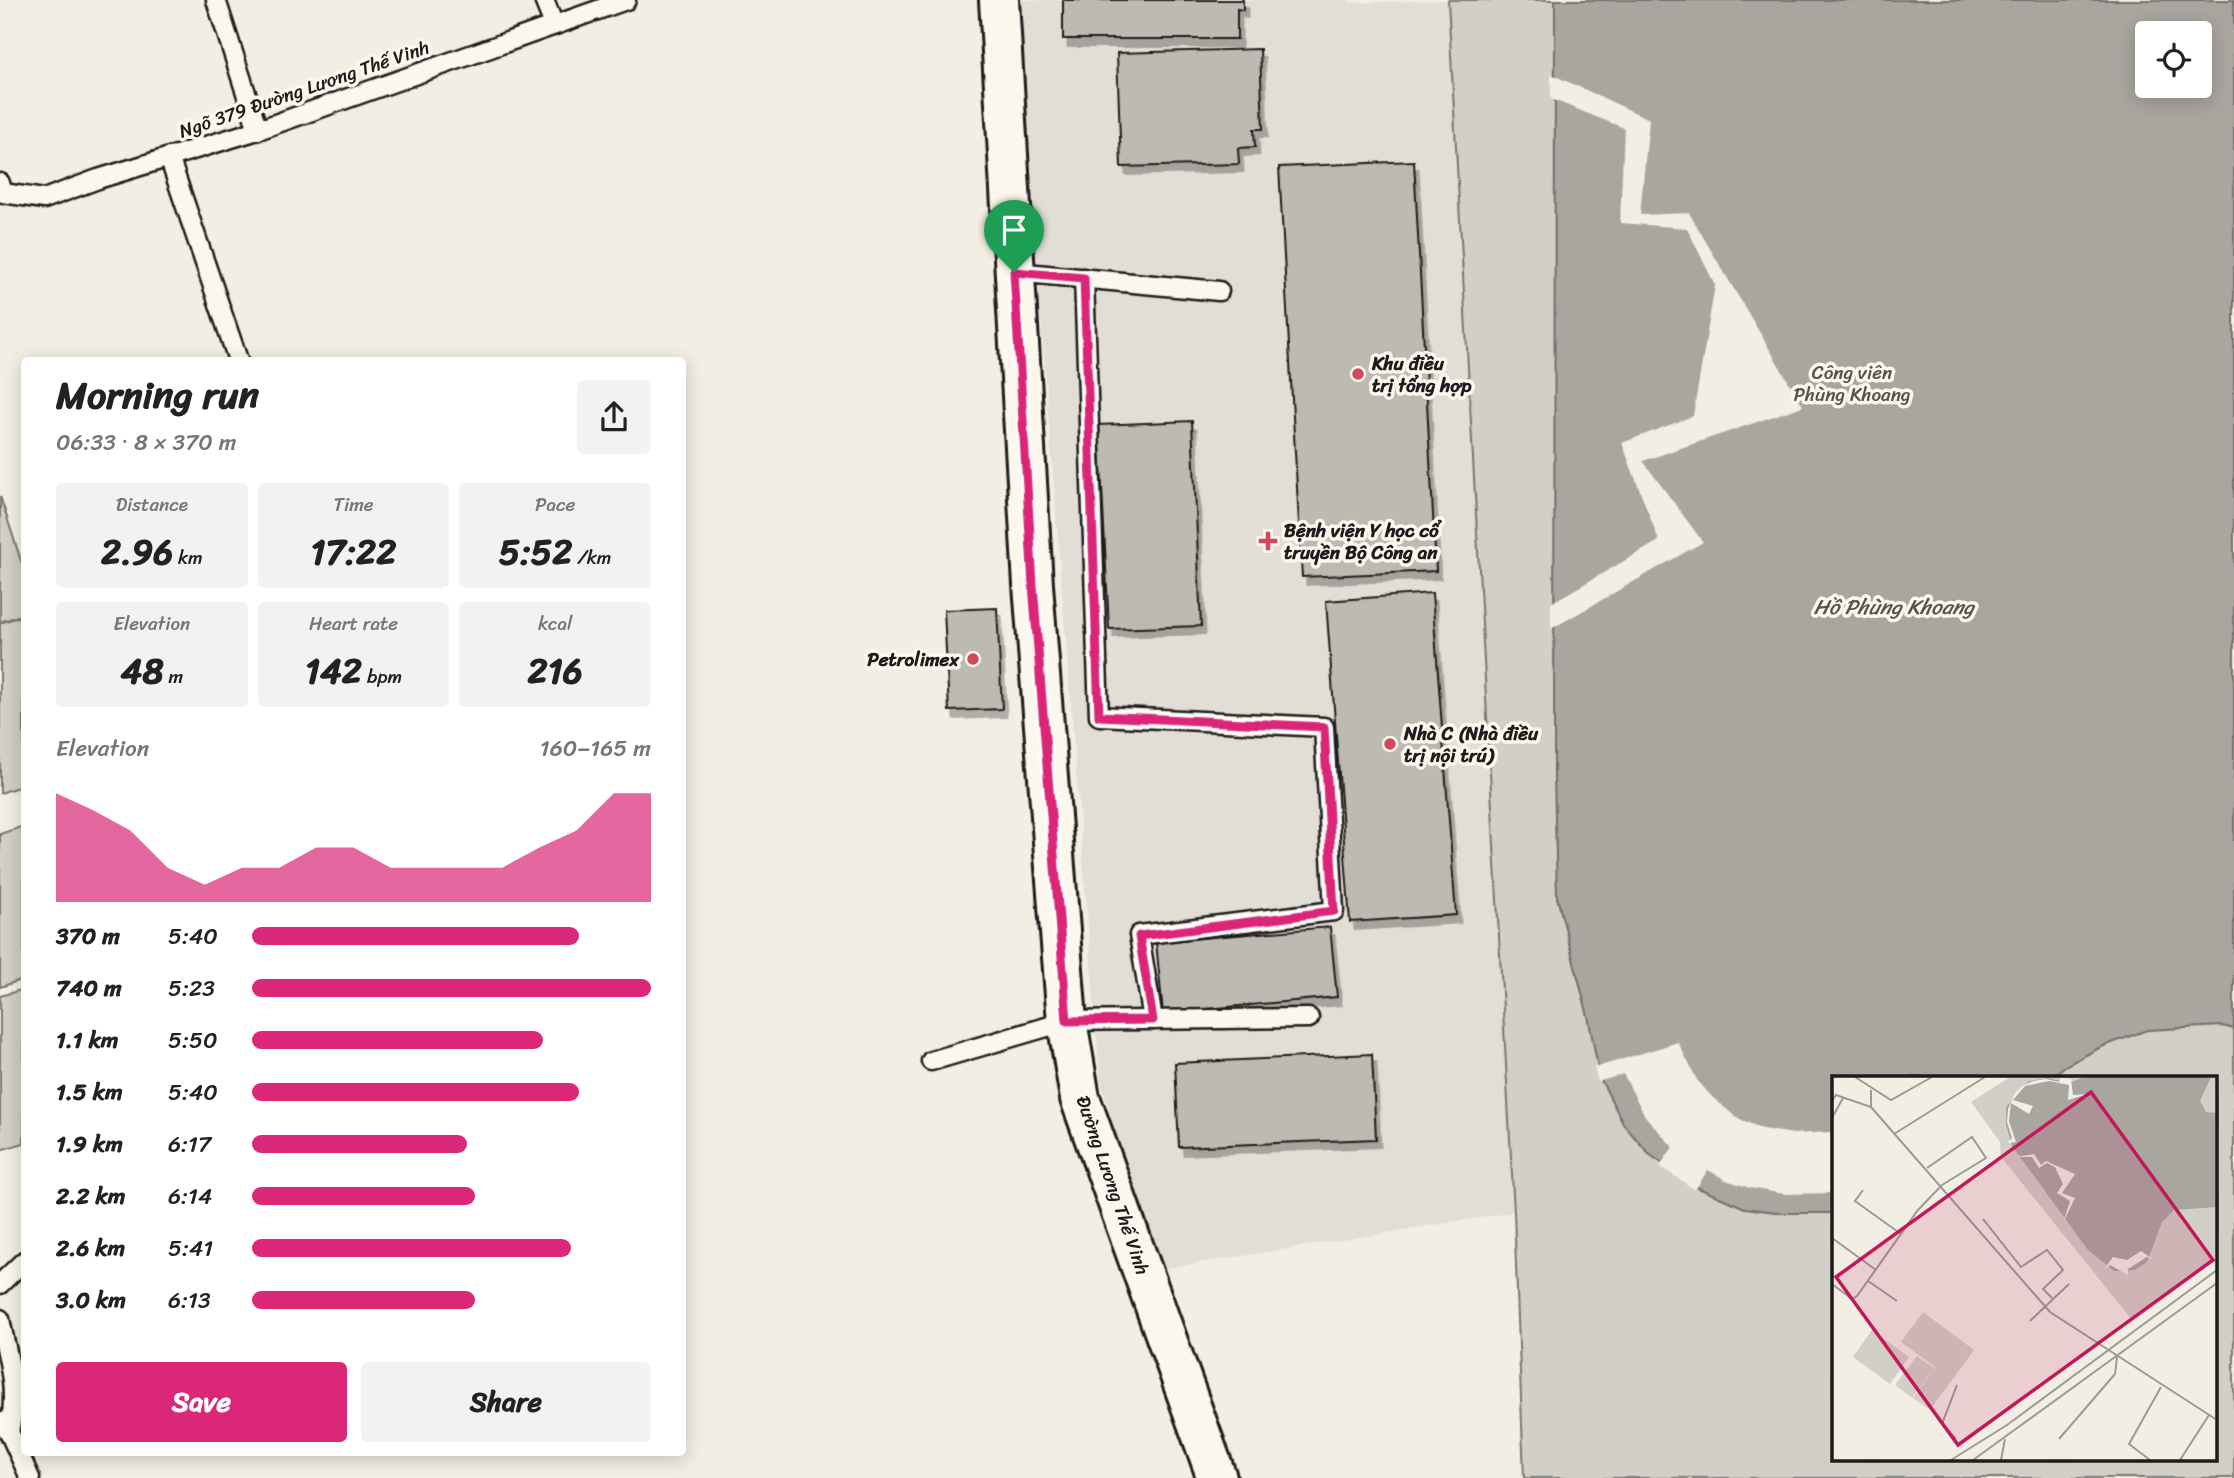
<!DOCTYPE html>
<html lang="en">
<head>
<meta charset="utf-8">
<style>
	:root { --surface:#fff; --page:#f2f2f2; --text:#222; --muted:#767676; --accent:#db2777 }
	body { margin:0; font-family:Sriracha,sans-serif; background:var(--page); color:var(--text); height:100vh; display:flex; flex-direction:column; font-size:26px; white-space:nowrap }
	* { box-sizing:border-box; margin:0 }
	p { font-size:23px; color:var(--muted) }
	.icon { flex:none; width:38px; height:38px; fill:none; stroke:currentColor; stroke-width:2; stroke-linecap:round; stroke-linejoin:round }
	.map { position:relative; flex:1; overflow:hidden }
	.side { position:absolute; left:21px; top:357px; width:665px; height:1099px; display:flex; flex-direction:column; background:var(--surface); border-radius:7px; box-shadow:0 4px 18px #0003 }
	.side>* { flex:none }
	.controls { position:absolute; left:2135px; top:21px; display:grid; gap:14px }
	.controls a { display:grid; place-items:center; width:77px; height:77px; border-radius:7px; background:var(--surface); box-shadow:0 4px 18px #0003; font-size:35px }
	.pin { position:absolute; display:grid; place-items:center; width:60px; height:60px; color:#fff; margin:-72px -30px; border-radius:50% 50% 50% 0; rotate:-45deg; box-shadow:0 0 7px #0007 }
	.pin .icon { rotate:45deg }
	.round { display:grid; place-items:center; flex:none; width:74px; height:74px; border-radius:7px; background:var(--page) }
	.overview { display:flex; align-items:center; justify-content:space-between; height:119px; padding:0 35px }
	h1 { font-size:38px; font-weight:700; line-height:52px }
	.stats { display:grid; grid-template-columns:repeat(3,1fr); gap:10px; height:119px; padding:7px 35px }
	.stats div { display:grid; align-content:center; border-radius:7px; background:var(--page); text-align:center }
	.stats b { font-size:35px; font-weight:700 }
	.stats small { font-size:19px; font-weight:400 }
	.stats p { font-size:19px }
	.chart { height:196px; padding:14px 35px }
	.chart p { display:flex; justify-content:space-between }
	.chart svg { width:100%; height:126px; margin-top:7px; fill:var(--accent); opacity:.7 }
	.button { display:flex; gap:14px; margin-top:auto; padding:14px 35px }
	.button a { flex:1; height:80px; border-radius:7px; background:var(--accent); color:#fff; font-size:28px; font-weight:700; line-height:80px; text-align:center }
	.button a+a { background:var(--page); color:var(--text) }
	ul { padding:0 35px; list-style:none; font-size:23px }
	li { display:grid; grid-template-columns:112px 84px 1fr; align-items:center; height:52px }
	li i { height:18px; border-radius:9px; background:var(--accent) }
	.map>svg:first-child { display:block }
</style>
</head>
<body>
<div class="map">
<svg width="2234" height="1478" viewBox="0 0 2234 1478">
	<defs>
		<filter id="shadow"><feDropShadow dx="4.5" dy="8" stdDeviation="0" flood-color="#0004"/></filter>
	</defs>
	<rect width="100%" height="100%" fill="#f2eee4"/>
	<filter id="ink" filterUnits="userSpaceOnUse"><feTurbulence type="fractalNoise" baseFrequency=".0143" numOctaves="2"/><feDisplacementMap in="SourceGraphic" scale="14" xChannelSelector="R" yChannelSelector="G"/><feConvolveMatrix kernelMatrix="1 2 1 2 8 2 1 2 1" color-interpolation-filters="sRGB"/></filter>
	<g filter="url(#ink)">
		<!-- built -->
		<path fill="#e2ded5" d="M1016 0H1349L1350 3 1448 0 1514 1212 1157 1270 1100 1079Z"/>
		<!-- green -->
		<g fill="#d2cfc6" stroke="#777671" stroke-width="2" fill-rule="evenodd">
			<path d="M1448 0H2234V1478H1524L1514 1212ZM2147 33H2200V86H2147ZM1833 1077H2215V1459H1833Z"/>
			<path d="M0 496 24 570V614L0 622Z"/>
			<path d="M24 615V785L0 793V623Z"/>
			<path d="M24 826V979L0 987V834Z"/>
			<path d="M24 989V1143L0 1150V996Z"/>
		</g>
		<!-- water -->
		<path fill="#a9a6a0" stroke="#716f6b" stroke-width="2" fill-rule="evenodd" d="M1555 0H2234V1029L2222 1026 2147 1030 2101 1047 2065 1066 2051 1077H1833V1213H1783L1745 1208 1696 1187 1649 1154 1624 1125 1600 1078 1588 1016 1557 897 1554 777ZM2147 33H2200V86H2147Z"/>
		<!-- pier -->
		<g fill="#f2eee4">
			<path d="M1551 74 1649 119 1640 215 1689 213 1803 406 1643 461 1703 542 1551 629V603L1659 541 1622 443 1693 416 1715 285 1687 228 1620 223 1624 128 1551 99Z"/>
			<path d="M1678 1042 1697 1080 1712 1097 1737 1118 1763 1129 1794 1134 1833 1132V1193L1784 1194 1750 1188 1726 1180 1708 1170 1695 1190 1660 1166 1673 1147 1645 1116 1623 1074 1598 1082 1594 1068Z"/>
		</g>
		<!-- building -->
		<g fill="#bdbab1" stroke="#1c1c1c" stroke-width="2" filter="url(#shadow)">
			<path d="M1063 0H1243V10L1237 9V39H1063Z"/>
			<path d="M1260 49 1263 129H1254L1255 147 1238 148 1239 164 1121 167 1117 53Z"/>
			<path d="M1414 161 1436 571 1302 577 1279 167Z"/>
			<path d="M1192 421 1201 626 1109 629 1099 425Z"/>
			<path d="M1432 593 1456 915 1350 922 1326 601Z"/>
			<path d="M997 608 1002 709 949 711 944 610Z"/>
			<path d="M1330 927 1337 997 1163 1013 1156 942Z"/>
			<path d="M1372 1054 1376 1139 1179 1147 1175 1063Z"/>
		</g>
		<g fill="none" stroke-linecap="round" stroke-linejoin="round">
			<!-- lane casing -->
			<g stroke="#1c1c1c" stroke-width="23">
				<g id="lane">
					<path d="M216 0 258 130"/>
					<path d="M544 0 554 25"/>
					<path d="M169 157 238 360"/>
					<path d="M0 183 3 193 44 199 98 179 258 130 626 0"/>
					<path d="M1015 272 1219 291"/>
					<path d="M1084 278 1099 716 1324 727 1334 911 1139 935 1153 1020"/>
					<path d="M931 1061 1067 1021 1309 1018"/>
					<path d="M0 1284 24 1261"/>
					<path d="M0 1319C8 1361 19 1388 9 1432"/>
					<path d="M2 1422 9 1432 30 1478"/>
				</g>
			</g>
			<!-- secondary casing -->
			<g stroke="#1c1c1c" stroke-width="44">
				<path id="secondary" d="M999 0 1033 585 1067 1021 1080 1098 1217 1478"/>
			</g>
			<!-- lane -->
			<use href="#lane" stroke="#fbf7ec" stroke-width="18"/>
			<!-- secondary -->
			<use href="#secondary" stroke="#fbf7ec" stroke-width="38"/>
		</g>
	</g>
	<g fill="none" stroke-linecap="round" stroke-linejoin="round" filter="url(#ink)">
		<!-- route casing -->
		<g stroke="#fff" stroke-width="14">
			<path id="route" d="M1014 272 1084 278 1099 716 1324 727 1334 911 1139 936 1153 1020 1067 1021 1033 585Z"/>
		</g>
		<!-- route -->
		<use href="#route" stroke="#db2777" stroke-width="9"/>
	</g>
	<!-- markers -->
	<g fill="#d1495b" stroke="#fbf7ec" stroke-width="2.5">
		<circle cx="1358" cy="374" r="7"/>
		<path d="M1264.5 530.5h7v7h7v7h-7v7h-7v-7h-7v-7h7z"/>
		<circle cx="973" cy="659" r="7"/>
		<circle cx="1390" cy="744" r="7"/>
	</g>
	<g text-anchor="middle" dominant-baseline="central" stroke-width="7" stroke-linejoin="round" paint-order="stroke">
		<!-- street labels -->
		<g font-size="19" fill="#1c1c1c" stroke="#fbf7ec">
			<text transform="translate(304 89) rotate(-19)">Ngõ 379 Đường Lương Thế Vinh</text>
			<text transform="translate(1113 1185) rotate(71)">Đường Lương Thế Vinh</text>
		</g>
		<!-- poi labels -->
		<g font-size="19" font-weight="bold" fill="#1c1c1c" stroke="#fbf7ec" text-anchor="start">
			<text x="1372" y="363">Khu điều<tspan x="1372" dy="22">trị tổng hợp</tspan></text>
			<text x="1284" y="530">Bệnh viện Y học cổ<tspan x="1284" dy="22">truyền Bộ Công an</tspan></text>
			<text x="959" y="659" text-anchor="end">Petrolimex</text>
			<text x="1404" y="733">Nhà C (Nhà điều<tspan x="1404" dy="22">trị nội trú)</tspan></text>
		</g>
		<!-- park labels -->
		<g font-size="19" fill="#53524f" stroke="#fbf7ec">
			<text x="1852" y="372">Công viên<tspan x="1852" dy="22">Phùng Khoang</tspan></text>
		</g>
		<!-- water labels -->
		<g font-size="21" font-style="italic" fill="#545351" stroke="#fbf7ec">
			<text x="1894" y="607">Hồ Phùng Khoang</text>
		</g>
	</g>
	<!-- overview -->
	<g transform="translate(1832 1076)">
		<rect width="385" height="385" fill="#f2eee4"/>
		<path d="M178 1H385V181L300 244 169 81 168 66 139 26ZM91 236 142 274 98 334 81 322 103 291 69 266ZM40 254 77 281 58 308 21 281ZM85 280 102 292 80 322 63 309Z" fill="#d2cfc6"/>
		<path d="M252 1H379L368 25 374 36 385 37V131L342 134 330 146 315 186 303 194 282 195 256 174 180 70 174 49V31L197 5 216 2 237 7Z" fill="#a9a6a0"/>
		<path d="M229 2 239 3 241 19 256 18 236 24 237 9 217 5 193 10 181 24 201 30 197 38 179 27 177 45 184 66 175 67 180 62 175 46 176 33 183 17 189 11 201 5 214 3 227 6ZM202 78 209 89 214 85 243 98 230 117 243 122 231 147 238 125 225 117 231 108 223 91 215 87 207 92 200 81H184ZM309 175 321 183 315 181 296 193V199L278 189 272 193 281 181 295 184Z" fill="#f2eee4"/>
		<path fill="none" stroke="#9c9a94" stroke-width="2" d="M23 1 59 24 100 1M39 14V31L218 236 385 344M0 25 4 19 39 31M0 42 11 22M62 58 153 1M31 114 23 125 69 158M151 143 189 191 215 174 231 194 211 213 220 222M0 162 44 194M36 205 65 225M0 208 20 223 25 220 86 134 110 109 154 82 140 61 95 92M198 245 237 208M124 363 110 348 125 309M227 363 283 298 285 281M119 384 175 349 385 194M141 384 385 207M169 384 173 363M318 384 297 368 329 311M348 384 377 339"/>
		<path fill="#c2185b" fill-opacity="0.15" stroke="#c2185b" stroke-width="3.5" d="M259 16 381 184 126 369 4 201Z"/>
		<rect width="385" height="385" fill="none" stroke="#1c1c1c" stroke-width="3.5"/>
	</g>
</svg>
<div class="controls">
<a><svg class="icon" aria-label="locate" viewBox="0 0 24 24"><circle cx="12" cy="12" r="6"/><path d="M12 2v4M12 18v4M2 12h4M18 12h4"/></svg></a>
</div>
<div class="pin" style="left:1014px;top:272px;background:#1e9e55"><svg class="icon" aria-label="arrive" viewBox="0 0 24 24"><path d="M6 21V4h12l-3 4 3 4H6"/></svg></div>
<section class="side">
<div class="overview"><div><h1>Morning run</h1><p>06:33 · 8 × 370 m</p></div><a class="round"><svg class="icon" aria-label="share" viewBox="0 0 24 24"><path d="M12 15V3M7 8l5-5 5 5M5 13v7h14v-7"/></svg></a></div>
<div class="stats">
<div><p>Distance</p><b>2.96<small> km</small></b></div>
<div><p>Time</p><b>17:22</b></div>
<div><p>Pace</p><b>5:52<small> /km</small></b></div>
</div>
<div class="stats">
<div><p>Elevation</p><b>48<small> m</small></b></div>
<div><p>Heart rate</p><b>142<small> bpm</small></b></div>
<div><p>kcal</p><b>216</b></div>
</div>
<div class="chart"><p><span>Elevation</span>160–165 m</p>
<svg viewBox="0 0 160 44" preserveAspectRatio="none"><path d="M0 44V6L10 12L20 19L30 32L40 38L50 32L60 32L70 25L80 25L90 32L100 32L110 32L120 32L130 25L140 19L150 6L160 6V44z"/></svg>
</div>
<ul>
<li><b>370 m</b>5:40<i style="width:82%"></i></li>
<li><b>740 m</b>5:23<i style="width:100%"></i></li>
<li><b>1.1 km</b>5:50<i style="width:73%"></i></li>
<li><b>1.5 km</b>5:40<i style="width:82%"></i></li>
<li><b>1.9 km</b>6:17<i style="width:54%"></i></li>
<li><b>2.2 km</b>6:14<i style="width:56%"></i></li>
<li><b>2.6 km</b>5:41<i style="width:80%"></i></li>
<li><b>3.0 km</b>6:13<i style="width:56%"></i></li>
</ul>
<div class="button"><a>Save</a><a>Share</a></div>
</section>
</div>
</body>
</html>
